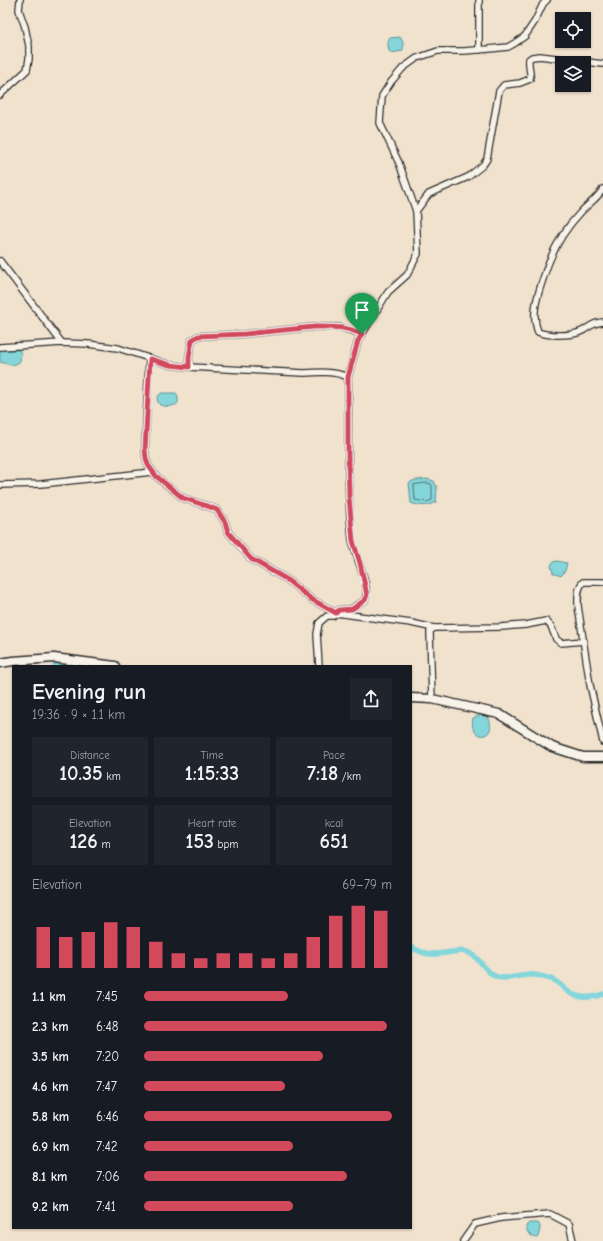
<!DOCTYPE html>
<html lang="en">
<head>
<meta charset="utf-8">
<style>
	:root { --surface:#171b24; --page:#20242c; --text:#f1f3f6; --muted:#9ea1a6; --accent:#d1495b }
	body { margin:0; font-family:"Comic Neue",sans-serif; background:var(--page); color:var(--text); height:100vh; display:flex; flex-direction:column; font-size:15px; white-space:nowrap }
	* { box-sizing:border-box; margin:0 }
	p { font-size:13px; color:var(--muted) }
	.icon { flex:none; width:22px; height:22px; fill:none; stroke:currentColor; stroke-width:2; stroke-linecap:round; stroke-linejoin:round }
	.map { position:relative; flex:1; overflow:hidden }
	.details { position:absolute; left:12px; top:665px; width:400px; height:564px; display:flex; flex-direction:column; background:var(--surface); border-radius:0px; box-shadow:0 1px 3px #0004 }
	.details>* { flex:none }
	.buttons { position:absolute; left:555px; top:12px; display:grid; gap:8px }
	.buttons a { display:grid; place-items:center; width:36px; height:36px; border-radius:0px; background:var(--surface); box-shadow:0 1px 3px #0004; font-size:20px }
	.pin { position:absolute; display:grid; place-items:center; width:34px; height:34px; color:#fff; margin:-41px -17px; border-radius:50% 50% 50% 0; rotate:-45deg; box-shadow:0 0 4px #0007 }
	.pin .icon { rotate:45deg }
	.round { display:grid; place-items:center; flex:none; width:42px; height:42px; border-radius:0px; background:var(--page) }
	.summary { display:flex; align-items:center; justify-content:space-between; height:68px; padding:0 20px }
	h1 { font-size:22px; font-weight:600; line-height:30px }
	.figures { display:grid; grid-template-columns:repeat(3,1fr); gap:6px; height:68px; padding:4px 20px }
	.figures div { display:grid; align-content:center; border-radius:0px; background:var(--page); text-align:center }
	.figures b { font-size:20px; font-weight:600 }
	.figures small { font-size:11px; font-weight:400 }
	.figures p { font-size:11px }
	.chart { height:112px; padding:8px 20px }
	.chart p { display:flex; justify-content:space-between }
	.chart svg { width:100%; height:72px; margin-top:4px; stroke:var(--accent); stroke-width:6 }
	ul { padding:0 20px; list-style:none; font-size:13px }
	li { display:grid; grid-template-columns:64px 48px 1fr; align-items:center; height:30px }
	li i { height:10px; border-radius:5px; background:var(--accent) }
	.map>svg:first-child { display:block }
</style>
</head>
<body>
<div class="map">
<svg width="603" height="1241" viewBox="0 0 603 1241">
	<rect width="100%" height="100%" fill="#f1e2ce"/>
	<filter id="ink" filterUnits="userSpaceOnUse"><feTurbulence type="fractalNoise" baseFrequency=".025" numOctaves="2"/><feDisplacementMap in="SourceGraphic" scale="8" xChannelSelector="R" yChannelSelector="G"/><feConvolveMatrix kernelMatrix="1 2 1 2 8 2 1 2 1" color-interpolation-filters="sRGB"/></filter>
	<g filter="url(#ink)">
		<!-- water -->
		<g fill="#84d6db" stroke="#609295">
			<path d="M400 37C403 41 405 48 402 51L392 53 389 51C388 46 387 43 390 38Z"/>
			<path d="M0 350H19L21 353 20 361C15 367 7 364 0 362Z"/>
			<path d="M162 393H176L178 396V403C174 407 166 407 160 405 156 400 156 396 162 393Z"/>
			<path d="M427 479 434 481 437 488 436 502C429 507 418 506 411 503L409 483C414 479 421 480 427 479Z"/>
			<path d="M557 561 567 563 565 571 561 576 553 573 551 566 553 562Z"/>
			<path d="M481 715C486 715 489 717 490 722 495 740 468 741 473 718Z"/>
			<path d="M529 1223H538C542 1226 539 1232 538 1237L537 1238C530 1237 526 1232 526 1226Z"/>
		</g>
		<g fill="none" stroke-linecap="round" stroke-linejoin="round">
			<!-- shore -->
			<path stroke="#4f6f71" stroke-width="1" d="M427 483 431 484 432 486V500L426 502 415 500 414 485Z"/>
			<!-- canal -->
			<g stroke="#84d6db" stroke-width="5.5">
				<path d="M55 665 70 666"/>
				<path d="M411 947C427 956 434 955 452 952 457 952 463 950 467 952 479 955 485 973 497 977 507 980 518 976 528 975 535 974 544 977 551 979 557 981 561 986 566 990 576 999 591 999 603 994"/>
			</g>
			<!-- street casing -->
			<g stroke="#2b2b2b" stroke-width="8">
				<g id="street">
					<path d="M479 0V50"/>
					<path d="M0 95 27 70 29 59V46L25 27 19 10 20 0"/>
					<path d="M603 189C598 198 587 205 580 213 562 232 550 255 543 279 537 297 531 314 538 332 548 336 570 336 580 332 590 328 590 323 603 322"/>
					<path d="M416 211 429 194 468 177 483 165 487 159 499 91 504 85 520 83 530 79C531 72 528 66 529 59L532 57 540 56 603 64"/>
					<path d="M0 261 62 343"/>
					<path d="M0 347 62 343 88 344 118 348 170 365 189 367 304 373C319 372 334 371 348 377 349 431 346 485 352 539 354 554 371 586 365 600L351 609 339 610 333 616H327L319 623 317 634 319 666"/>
					<path d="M149 359 145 450 146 458 148 465 156 476 163 482 183 498 210 507 217 510 225 522 228 532 251 559 286 579 311 599 336 613 411 623 434 628"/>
					<path d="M189 367V357L192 340 198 336 245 334 314 327H339L362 334"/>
					<path d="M348 377 358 341 388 292 407 275 418 254 416 211 399 163 380 123 382 96 391 82 403 68 417 58 438 51H464L489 49 508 47 515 43 525 36 535 21 543 4 547 0"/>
					<path d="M0 485 41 484 152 472"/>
					<path d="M603 582H583C577 588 578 598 578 606L590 685 603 742"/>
					<path d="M432 699 430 633V631L434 628 501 627 526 625 546 621 551 626 556 639 561 643 584 641"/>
					<path d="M463 1241 475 1224 501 1218 550 1214 569 1224 573 1241"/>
				</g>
			</g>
			<!-- secondary casing -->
			<g stroke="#2b2b2b" stroke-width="11">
				<g id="secondary">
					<path d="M0 663 13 661 54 658 115 666"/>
					<path d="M411 698 432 699 499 714 552 747 583 757H603"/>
				</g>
			</g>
			<!-- street -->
			<use href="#street" stroke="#f7f3e8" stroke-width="5.5"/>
			<!-- secondary -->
			<use href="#secondary" stroke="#f7f3e8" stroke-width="8"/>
		</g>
	</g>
	<g fill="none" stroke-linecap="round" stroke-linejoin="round" filter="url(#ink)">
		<!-- route casing -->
		<g stroke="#fff" stroke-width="8">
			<path id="route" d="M314 327C333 327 344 326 362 334L358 341 348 377V454L349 497 353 541 360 563 367 595 365 600 352 609 339 610 336 613 311 599 286 579 251 559 228 532 225 522 217 510 210 507 183 498 156 476 148 465 146 458 145 450 150 359 170 365 189 367V357L192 340 198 336 245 334Z"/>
		</g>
		<!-- route -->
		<use href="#route" stroke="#d1495b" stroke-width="5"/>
	</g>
</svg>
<div class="buttons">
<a><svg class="icon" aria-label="locate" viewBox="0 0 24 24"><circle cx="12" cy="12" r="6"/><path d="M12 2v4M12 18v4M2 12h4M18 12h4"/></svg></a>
<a><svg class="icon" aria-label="layers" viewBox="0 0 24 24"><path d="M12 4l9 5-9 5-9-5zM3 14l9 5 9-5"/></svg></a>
</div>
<div class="pin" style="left:362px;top:334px;background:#1e9e55"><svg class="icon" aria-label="arrive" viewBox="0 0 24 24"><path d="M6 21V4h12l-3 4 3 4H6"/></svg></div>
<section class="details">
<div class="summary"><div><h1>Evening run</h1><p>19:36 · 9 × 1.1 km</p></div><a class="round"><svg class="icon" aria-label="share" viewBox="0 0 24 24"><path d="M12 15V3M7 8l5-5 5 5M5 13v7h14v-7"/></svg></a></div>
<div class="figures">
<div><p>Distance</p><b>10.35<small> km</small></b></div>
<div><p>Time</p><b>1:15:33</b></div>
<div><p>Pace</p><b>7:18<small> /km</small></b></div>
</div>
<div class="figures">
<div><p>Elevation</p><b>126<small> m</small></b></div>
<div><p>Heart rate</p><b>153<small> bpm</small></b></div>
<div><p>kcal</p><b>651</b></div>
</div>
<div class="chart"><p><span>Elevation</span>69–79 m</p>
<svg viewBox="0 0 160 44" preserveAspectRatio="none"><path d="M5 44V19M15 44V25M25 44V22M35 44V16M45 44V19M55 44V28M65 44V35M75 44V38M85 44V35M95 44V35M105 44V38M115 44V35M125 44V25M135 44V12M145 44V6M155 44V9"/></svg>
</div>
<ul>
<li><b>1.1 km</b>7:45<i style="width:58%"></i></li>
<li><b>2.3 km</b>6:48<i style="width:98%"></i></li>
<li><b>3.5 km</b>7:20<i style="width:72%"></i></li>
<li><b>4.6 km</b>7:47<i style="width:57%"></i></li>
<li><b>5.8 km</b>6:46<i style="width:100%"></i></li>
<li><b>6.9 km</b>7:42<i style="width:60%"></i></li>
<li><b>8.1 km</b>7:06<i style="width:82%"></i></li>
<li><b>9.2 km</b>7:41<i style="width:60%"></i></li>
</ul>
</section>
</div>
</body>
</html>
